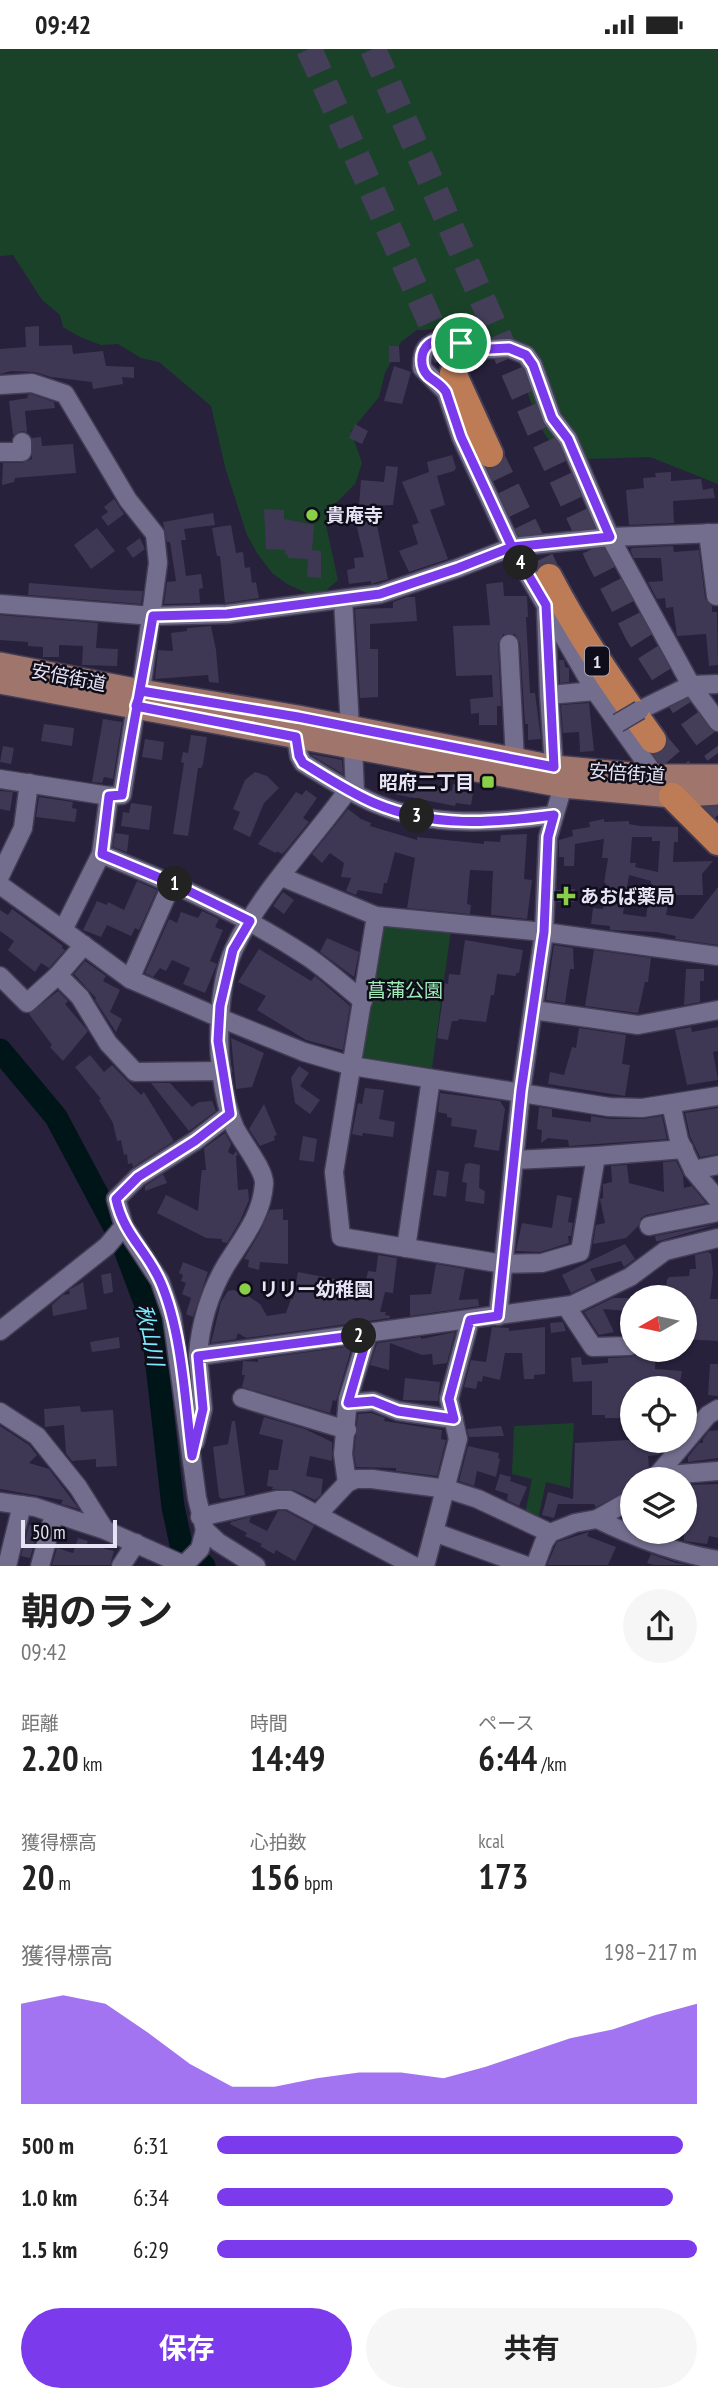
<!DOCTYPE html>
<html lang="ja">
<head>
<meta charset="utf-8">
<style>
	:root { --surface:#fff; --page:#f6f6f6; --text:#222; --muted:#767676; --accent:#7c3aed }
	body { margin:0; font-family:"PT Sans Narrow","Noto Sans JP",sans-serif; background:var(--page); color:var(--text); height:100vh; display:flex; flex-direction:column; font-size:26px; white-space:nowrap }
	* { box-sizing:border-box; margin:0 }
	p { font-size:23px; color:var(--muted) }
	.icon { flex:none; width:38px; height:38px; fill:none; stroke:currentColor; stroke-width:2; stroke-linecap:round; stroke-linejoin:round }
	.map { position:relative; height:1517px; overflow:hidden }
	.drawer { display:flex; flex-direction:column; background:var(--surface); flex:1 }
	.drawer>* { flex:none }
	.needle { width:46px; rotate:261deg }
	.tools { position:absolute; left:620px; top:1236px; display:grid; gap:14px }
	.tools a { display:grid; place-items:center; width:77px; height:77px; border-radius:50%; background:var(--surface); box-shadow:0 2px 5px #0004; font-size:35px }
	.scale { position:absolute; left:21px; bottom:18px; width:96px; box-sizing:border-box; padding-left:7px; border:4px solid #e6e3f5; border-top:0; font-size:19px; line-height:24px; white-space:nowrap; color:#e6e3f5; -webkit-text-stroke:5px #0f0d19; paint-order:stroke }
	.pin { position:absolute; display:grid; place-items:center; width:60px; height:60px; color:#fff; margin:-30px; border:4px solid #fff; border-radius:50%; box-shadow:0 2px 7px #0007 }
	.km { position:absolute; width:35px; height:35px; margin:-18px; border-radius:50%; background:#222; color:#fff; font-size:19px; line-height:35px; text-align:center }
	.round { display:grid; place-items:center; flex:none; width:74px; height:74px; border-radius:37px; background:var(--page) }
	.summary { display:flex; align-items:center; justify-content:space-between; height:119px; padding:0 21px }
	h1 { font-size:38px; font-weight:700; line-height:52px }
	.figures { display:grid; grid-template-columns:repeat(3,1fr); gap:10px; height:119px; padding:7px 21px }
	.figures div { display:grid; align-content:center }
	.figures b { font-size:35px; font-weight:700 }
	.figures small { font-size:19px; font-weight:400 }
	.figures p { font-size:19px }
	.chart { height:196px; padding:14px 21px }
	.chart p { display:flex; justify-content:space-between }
	.chart svg { width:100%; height:126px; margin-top:7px; fill:var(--accent); opacity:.7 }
	.cta { display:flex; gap:14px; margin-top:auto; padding:14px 21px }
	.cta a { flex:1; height:80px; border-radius:42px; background:var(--accent); color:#fff; font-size:28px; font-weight:700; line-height:80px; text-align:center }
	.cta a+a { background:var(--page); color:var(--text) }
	ul { padding:0 21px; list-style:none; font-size:23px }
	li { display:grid; grid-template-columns:112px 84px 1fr; align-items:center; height:52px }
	li i { height:18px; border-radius:9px; background:var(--accent) }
	.status { display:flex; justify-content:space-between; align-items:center; height:49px; padding:0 35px; background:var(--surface); direction:ltr }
	.status svg { height:19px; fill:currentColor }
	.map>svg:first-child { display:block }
</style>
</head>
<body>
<div class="status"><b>09:42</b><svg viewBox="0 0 49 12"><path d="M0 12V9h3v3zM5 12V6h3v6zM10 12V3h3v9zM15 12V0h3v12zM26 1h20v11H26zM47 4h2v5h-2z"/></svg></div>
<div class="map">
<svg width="718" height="1517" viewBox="0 0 718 1517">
	<rect width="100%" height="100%" fill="#27213c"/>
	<!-- green -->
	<g fill="#1a4229">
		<path d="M0 0H718V435L650 408 590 410 568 407 555 400 540 378 528 345 522 307 477 308 442 280 417 281 401 293 385 324 379 348 351 382 362 414 355 435 333 457 326 476 338 531 321 546 309 545 287 535 272 524 257 504 247 486 225 418 211 357 159 313 141 309 118 295 101 296 80 288 63 278 60 266 42 251 13 206 0 207Z"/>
		<path d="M384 872 451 881 432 1019 364 1009 359 1002Z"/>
		<path d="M574 1374 570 1439 546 1433 538 1470 525 1465 532 1430 512 1425 514 1377Z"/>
	</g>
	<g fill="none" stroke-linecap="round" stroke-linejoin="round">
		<!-- river -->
		<path stroke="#001518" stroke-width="23" d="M0 1001 56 1068 121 1190 152 1272 173 1458 181 1495 204 1517"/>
	</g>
	<!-- building -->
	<g fill="#3e3855" fill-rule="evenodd">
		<path d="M39 277V297L72 296 73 305 103 302 106 317 134 318V329L122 328 123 335 93 340 92 333 51 328 35 323 11 322 0 325V300L26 298 25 278Z"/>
		<path d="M389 297H399L400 313H389Z"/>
		<path d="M394 317 411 323 402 355 384 352Z"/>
		<path d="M31 345 54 353 55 359 25 362 27 383 21 382 13 386 9 352 28 349 27 346Z"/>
		<path d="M355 375 368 382 362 395 349 389Z"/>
		<path d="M41 388 42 397 73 395 76 424 15 429 14 433 2 436 3 414H22L32 410V389Z"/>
		<path d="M452 406 456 419 454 422 437 427 445 456 430 461 448 510 409 523 399 502 418 495 412 476 419 474 402 433 429 423 427 413Z"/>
		<path d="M386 417 398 418 393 456 373 457 388 530 371 535V532L349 535 347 521 355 519 354 509 364 508 352 457 359 456 361 431 384 433Z"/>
		<path d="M671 423V432L701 430 703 441 713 439 715 449 673 452 674 474 629 476 626 441 644 439 643 429 656 428 655 424Z"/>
		<path d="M114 450 124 465 108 477 101 468 108 463 104 458Z"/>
		<path d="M264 460 284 461V470L314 476 312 501 321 502V529L307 528 308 510 288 509V506L284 505 285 501 266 500Z"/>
		<path d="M213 464 215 476 184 480 186 491H181L186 527 201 525 203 539 199 540 200 554 164 555 167 533 176 532 170 493H167L163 473Z"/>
		<path d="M231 476 236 504 243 503 245 519 250 518 252 534 256 533 259 549 225 554 220 507H217L212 479Z"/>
		<path d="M97 479 115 502 91 520 74 496Z"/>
		<path d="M140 489 145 500 133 509 126 499Z"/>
		<path d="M673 497 674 503 699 501 705 549 712 557V563H717L718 616 709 617 706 585 677 587 673 558 666 559 665 549 657 550 648 533 663 532 661 509H634L631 503V499Z"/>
		<path d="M503 533 504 547H527L528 568H526L530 644H535L541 690 528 691V675H525L520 594 515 585H503L498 595 501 657H497V676H479V664L471 665 470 650 493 648 492 626 456 627 453 577 490 576 486 535Z"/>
		<path d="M29 534 117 541 143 542 141 555 28 546Z"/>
		<path d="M407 548H415L417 572 370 575V600H378V648L360 649 355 560 393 559V553Z"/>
		<path d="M0 566 98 574 96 599 118 600 117 617 82 616 83 597 59 596V608H43V598L28 597V593L0 591Z"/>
		<path d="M211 577 216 601 219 634 209 633 208 626 155 630 158 601 173 602 171 584 187 582V579Z"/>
		<path d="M559 611H564L565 618 569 619V633L560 634Z"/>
		<path d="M589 654 594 702 580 703 579 683 563 684 561 656Z"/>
		<path d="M103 670 122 673 113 730 104 728 102 734 92 733Z"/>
		<path d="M44 675 74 679 72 697 41 692Z"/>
		<path d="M191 686 207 688 203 715 201 719H198L188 787 173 785 184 714 181 713 183 703 188 704Z"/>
		<path d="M145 690 164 693 162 711 142 708Z"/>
		<path d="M3 697 14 699 11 715 0 713Z"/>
		<path d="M311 705 342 711 343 725 311 706Z"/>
		<path d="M255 723 267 727 279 739 264 754 250 788 233 780 240 763 233 760 245 731Z"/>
		<path d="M397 730 452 742 453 735 474 738 471 756 456 754 455 757 394 745Z"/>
		<path d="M306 741 317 749 303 769 309 773 287 800 282 805 277 802 276 804 258 795 296 743 302 746Z"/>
		<path d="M0 742 13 743 10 762 0 760Z"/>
		<path d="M39 748 73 753 72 759 77 760 75 773 36 768Z"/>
		<path d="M131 754 152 757 149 781 121 777 123 763 129 764Z"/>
		<path d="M348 760 361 770 371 774 370 777 417 791V788L484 795V792L500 793 501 786 527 785 524 830 532 831 527 870 491 866 493 822 470 821 467 855 471 856 470 865 407 859 415 809 395 803 387 834H384L382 845 358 841 356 846 346 842 351 829 341 828 344 814 330 804 322 814 312 805Z"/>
		<path d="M604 770V773L629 772V775L640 777 678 778V793H674L673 813 713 812 702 825 703 846H670L666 866 693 870 718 838V896L675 890 676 887 656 883 610 881V877L591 875 593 859 603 860 606 834H604L608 809H602L604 790 575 795 574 817H564V808H559V791L573 787 572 781 590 778 589 773ZM632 788H652V792H660L658 823 635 818 636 814H630ZM629 826 651 832 646 868 623 865Z"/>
		<path d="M115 784 129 786 127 803 113 798Z"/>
		<path d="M137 832 157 841 139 881 135 879 131 887 107 876 101 888 83 881 97 852 107 856 108 853 124 861Z"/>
		<path d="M575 840 574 853H557V841Z"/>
		<path d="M283 843 294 851 284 865 273 857Z"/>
		<path d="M12 860 63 897 62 899 65 901 49 919 41 914 35 923 8 901 14 892 0 882V861L8 866Z"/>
		<path d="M202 862 219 870 215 878 223 881 210 912 217 915 205 944 183 935 190 919 172 911 166 922 160 919 153 928 145 924 169 870 177 874 181 863 198 869Z"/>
		<path d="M327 889 359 903 354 928 320 903Z"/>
		<path d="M465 891 523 901 519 924H516V927L497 925 494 946H491L486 973 459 970 458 972H452L448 991 437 989 445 934 448 935 449 925 460 926Z"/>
		<path d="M554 896 573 899 574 920H570L565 954 546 951Z"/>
		<path d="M259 900 311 932 315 927 350 957 343 1001 306 991 257 961 266 947 238 933Z"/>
		<path d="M594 901 651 909 648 933H645L638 964 585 957Z"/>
		<path d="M85 912 106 927 103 932 120 941 110 963 122 970 116 983 95 951 96 949 74 925Z"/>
		<path d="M686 920H704V932H700V953L684 956Z"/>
		<path d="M58 942 68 952 65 955 88 982 63 1012 50 998 52 996 29 965Z"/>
		<path d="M691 978 692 983 718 978V1002L713 1003 718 1031 687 1036 675 981Z"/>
		<path d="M579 979 626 986 622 1015 630 1016 625 1047 548 1035 550 1023 564 1026 572 998 576 999Z"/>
		<path d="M231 989 264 1004 252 1038 236 1040Z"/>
		<path d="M90 1006 104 1023 112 1016 141 1046 144 1043 174 1092 133 1118 132 1114 128 1115 127 1105 124 1106 121 1091 117 1092 113 1074 99 1051 101 1050 75 1018Z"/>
		<path d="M299 1017 309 1024 300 1037 320 1051 310 1065 295 1054 291 1029Z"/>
		<path d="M151 1034H170L192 1058 199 1053 212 1052 216 1062 189 1082Z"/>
		<path d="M365 1039 384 1041 379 1070 395 1073 393 1088 363 1084 362 1087 352 1085 358 1054 362 1055Z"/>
		<path d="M440 1044 500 1052 505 1060 499 1102 474 1098 477 1081 451 1077 452 1069 447 1068V1065L438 1063Z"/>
		<path d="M264 1055 277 1086 274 1087 275 1091 260 1097 249 1080Z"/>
		<path d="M539 1058 552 1060V1068L591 1073V1067L611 1070H642L662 1067 667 1090 569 1097 568 1091 548 1089 541 1094 542 1081 537 1080Z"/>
		<path d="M718 1059V1105L700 1108 690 1087 685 1064Z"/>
		<path d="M225 1084 231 1095 228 1103 233 1106 236 1102 238 1106 236 1107 238 1141 248 1140 249 1151 240 1172 227 1194 222 1193V1190L206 1189 157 1164 166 1146 198 1162 201 1128 202 1121H206L204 1099Z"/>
		<path d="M303 1087 317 1090 314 1113 299 1111Z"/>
		<path d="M676 1112 683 1126 684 1139 692 1137 706 1154 646 1166 641 1169 638 1177 626 1189 593 1195 596 1176 605 1174 600 1150 603 1149V1135L612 1133 611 1117 627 1116 629 1134 664 1143 663 1113Z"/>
		<path d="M470 1114 480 1116 479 1139 485 1142 484 1155 465 1152 467 1134 462 1133 465 1115Z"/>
		<path d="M437 1121 449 1123 446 1148 433 1146Z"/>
		<path d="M163 1125 167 1134 145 1142V1137Z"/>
		<path d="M557 1146 572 1149 568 1173 573 1174 571 1187H568L569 1194 540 1203 516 1202 522 1174 552 1179Z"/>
		<path d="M283 1160V1171H288V1215L260 1213 259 1221 248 1218 249 1211 244 1210 260 1183 270 1161Z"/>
		<path d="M718 1175 659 1192H656L655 1187Z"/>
		<path d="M625 1195 635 1210 624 1218 621 1212 590 1220 596 1232 571 1244 562 1226Z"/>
		<path d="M708 1203 711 1205 713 1225 710 1250H718V1292L684 1290V1248H665L667 1231 669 1228 689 1227 690 1220H696L695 1206Z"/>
		<path d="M378 1206 397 1209 393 1244 385 1243 380 1263H386L385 1266 390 1267V1269L246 1289 238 1284 236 1290 211 1294 221 1253 228 1242 233 1241 247 1246 260 1255 267 1267 286 1264 291 1250H293L298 1223 365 1236 368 1222 376 1223Z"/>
		<path d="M183 1213 208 1223 193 1268 186 1265 191 1249 182 1245 186 1234 181 1232 183 1226 179 1224Z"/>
		<path d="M436 1215 465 1220 459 1251 478 1250 479 1257 410 1267V1246L431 1245Z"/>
		<path d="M111 1224 113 1243 104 1245 101 1226Z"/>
		<path d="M83 1233 87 1260 53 1267 52 1256 63 1246 70 1245 69 1241Z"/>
		<path d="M613 1249H629L628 1262 603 1260 614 1283 599 1286 584 1263Z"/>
		<path d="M563 1273 566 1282 551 1284 550 1274Z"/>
		<path d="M492 1278 509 1279V1282L545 1278V1325L534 1326V1330H524L522 1304H505L500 1331 483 1327 482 1333 478 1332 476 1340 464 1338 471 1311 486 1313Z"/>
		<path d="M455 1283 447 1314 433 1316 432 1305 422 1306 390 1294 389 1321 370 1316 377 1294 421 1288V1290Z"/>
		<path d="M119 1288 120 1299 92 1303 90 1293Z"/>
		<path d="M352 1297 336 1352 333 1351 330 1364 242 1338 245 1326H242L243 1312 258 1313V1310Z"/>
		<path d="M641 1300H656L655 1320 682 1322 679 1339H630L629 1369H605V1366H592V1332L573 1333 571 1309 581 1308 582 1316 608 1314V1309L631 1308 636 1306Z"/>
		<path d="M710 1315H718V1347L708 1346Z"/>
		<path d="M405 1329 440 1333 438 1352 403 1351Z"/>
		<path d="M80 1357 81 1363 113 1361 117 1417 96 1418V1410L72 1412 66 1404 64 1376 45 1378 44 1360Z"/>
		<path d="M371 1364 385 1369 384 1372 442 1381 441 1390 446 1391 437 1427 396 1422V1419L356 1418 354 1405 358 1365Z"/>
		<path d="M264 1368 305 1380 332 1393V1412L310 1407 306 1427 323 1430 321 1446 315 1451 294 1441 272 1440 273 1438 267 1437 269 1421H278L283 1391 259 1385Z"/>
		<path d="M232 1372H235L245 1446 222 1450 219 1448 213 1398 228 1395Z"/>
		<path d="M0 1377 29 1396 37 1406 29 1414 49 1420 79 1460 61 1455 63 1451 0 1440Z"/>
		<path d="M501 1377 504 1387 469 1388 467 1380Z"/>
		<path d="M718 1381V1409L688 1413V1408L699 1394H703V1390L709 1382Z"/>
		<path d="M628 1391H666V1398L659 1406 648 1407 649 1418 643 1430H632V1439L596 1458 594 1455H558L554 1469 542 1466 548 1443 573 1450 575 1394Z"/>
		<path d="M468 1397 499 1404 498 1409 500 1410 496 1428 477 1422 474 1437 459 1432Z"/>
		<path d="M500 1425 511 1428 510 1432 527 1438 519 1457 507 1451 508 1445 495 1441Z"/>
		<path d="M718 1435V1489L709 1487 707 1495 684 1492V1465L688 1467 686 1436Z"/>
		<path d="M278 1462H286L314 1477 295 1512 276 1501 274 1505 260 1497 262 1495 245 1487 247 1484 230 1475 231 1473 251 1468 249 1473 267 1482Z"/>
		<path d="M29 1476 39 1478 30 1509 21 1507Z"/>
		<path d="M589 1483 587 1487 616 1498 608 1516H547L557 1493Z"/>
		<path d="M78 1489 88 1492 87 1495 114 1502 110 1516H52L57 1499 73 1504Z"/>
		<path d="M651 1505 676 1514 687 1516H654L647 1514Z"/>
	</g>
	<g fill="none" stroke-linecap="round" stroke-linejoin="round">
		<!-- highway-tunnel -->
		<g stroke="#443e58" stroke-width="26" stroke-dasharray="26 13" stroke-linecap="butt">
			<path d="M309 0 453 324"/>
			<path d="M373 0 539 380 600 511 638 585 685 659 718 704"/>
			<path d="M490 405 549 528"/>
			<path d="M653 691 718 766"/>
		</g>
		<!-- minor casing -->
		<g stroke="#433d55" stroke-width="21">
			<g id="minor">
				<path d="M0 336 32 334 65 345 128 451 155 485 158 514 141 642 136 657 122 746 109 747"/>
				<path d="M0 403H22V393"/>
				<path d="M708 484 716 547"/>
				<path d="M343 550 350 679"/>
				<path d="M0 555 153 567 227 565 380 545 458 519 512 498 610 488 718 484"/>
				<path d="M546 562 549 646"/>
				<path d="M509 595 515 711"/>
				<path d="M640 661 691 636 718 635"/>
				<path d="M296 688 299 707 303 714C326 728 349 743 374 754 433 779 493 774 554 766"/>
				<path d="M353 698 355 744"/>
				<path d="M554 718 549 646 595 642"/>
				<path d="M0 730 109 747 101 805 63 881 0 836"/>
				<path d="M659 732 595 642 512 498 461 388 446 343 422 319C421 297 428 296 446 288L470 301 509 299 526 306 533 316 552 369 568 390 610 488 691 636 718 673"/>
				<path d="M348 741C312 792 260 843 234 900 225 920 221 947 220 969L304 1003 352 1017 609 1058 642 1059 718 1047"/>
				<path d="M101 805C173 834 243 865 308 908 327 921 345 937 363 952"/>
				<path d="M0 827 23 779 29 734"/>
				<path d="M282 828 376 867"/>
				<path d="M63 881 130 930 220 969C217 1000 222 1049 235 1079 242 1093 265 1121 264 1135 262 1167 242 1190 226 1216 210 1243 200 1276 198 1307L572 1256 630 1228 665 1202 718 1189"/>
				<path d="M84 896 58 926 80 948 108 994 135 1023 222 1022"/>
				<path d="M0 927 27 954 58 926"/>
				<path d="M130 930 172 834"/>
				<path d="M533 961 638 976 718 961"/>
				<path d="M671 1055 679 1091 693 1121 718 1151"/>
				<path d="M230 1065 195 1092 138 1128 116 1150 124 1177 160 1232 172 1267 197 1449 205 1481 218 1493 256 1517"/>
				<path d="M596 1107 684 1100"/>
				<path d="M514 1111 596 1107 580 1203 542 1214 503 1215 341 1188 334 1123 376 867 544 883 718 907"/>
				<path d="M693 1121 718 1116"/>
				<path d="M649 1177 718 1163"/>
				<path d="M406 1199 431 1030"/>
				<path d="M566 1257 593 1298 630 1297"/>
				<path d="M498 1267 521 1043 544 883 548 788 563 737"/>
				<path d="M0 1282 107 1197 124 1177"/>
				<path d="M242 1349 347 1381"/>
				<path d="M348 1354 373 1352 398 1362 454 1370"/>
				<path d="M0 1363 37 1387 78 1438 105 1481"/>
				<path d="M195 1393 203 1360 198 1307"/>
				<path d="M656 1427 718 1422"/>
				<path d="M654 1430 708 1366 718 1360"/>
				<path d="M347 1434 343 1405 348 1350 368 1285"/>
				<path d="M0 1453 35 1458 105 1481 186 1517"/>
				<path d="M317 1466 347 1434 356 1430H372L447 1440 478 1450 550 1484"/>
				<path d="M200 1468 277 1451H289L414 1517"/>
				<path d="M597 1470C636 1489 675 1504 718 1511"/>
				<path d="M434 1483 458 1390 449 1350 470 1271"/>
				<path d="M185 1515 200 1500 205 1481"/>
				<path d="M7 1517 22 1456"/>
				<path d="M40 1517 54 1466"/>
				<path d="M121 1517 136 1494"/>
				<path d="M425 1517 434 1483 527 1517"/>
				<path d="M535 1517 544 1493 550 1484 575 1474 597 1470 632 1450"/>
			</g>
		</g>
		<!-- major casing -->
		<g stroke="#433d55" stroke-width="26">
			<g id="major">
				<path d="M0 615 141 642 298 668 554 718 654 727H718"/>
				<path d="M0 633 563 737 672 747 718 744"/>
			</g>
		</g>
		<!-- highway casing -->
		<g stroke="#433d55" stroke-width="30">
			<g id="highway">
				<path d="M453 324 490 405"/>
				<path d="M549 528C579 586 615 638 653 691"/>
				<path d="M672 747 718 793"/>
			</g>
		</g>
		<!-- minor -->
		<use href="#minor" stroke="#746e8e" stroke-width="18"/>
		<!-- major -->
		<use href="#major" stroke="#a0766c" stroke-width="23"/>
		<!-- highway -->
		<use href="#highway" stroke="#be7c56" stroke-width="26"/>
		<!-- minor-bridge casing -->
		<g stroke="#433d55" stroke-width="21" stroke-linecap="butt">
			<path id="minor-bridge" d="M618 674 640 661"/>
		</g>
		<!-- minor-bridge -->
		<use href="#minor-bridge" stroke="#746e8e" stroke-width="18"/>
	</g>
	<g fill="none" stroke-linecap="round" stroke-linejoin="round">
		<!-- route casing -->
		<g stroke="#fff" stroke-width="14">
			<path id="route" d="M461 294 446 288C441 290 433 292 429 295 419 303 420 319 428 327 435 333 441 335 446 343L461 388 512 498 458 519 380 545 227 565 153 567C143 627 131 686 122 746L109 747 102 805 172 834 250 872 233 901 220 957 218 992 230 1065 195 1092 138 1128 116 1150C124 1187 147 1201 161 1234 182 1283 185 1353 192 1407L203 1360 198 1307 368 1285 348 1354 373 1352 398 1362 454 1370 449 1350 470 1271 498 1267 521 1042 544 883 548 788 554 766C492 774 433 779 374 754 349 743 326 728 303 714L299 707 296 688 136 657 141 642 298 668 554 718 546 556 512 498 610 488 568 390 552 369 533 316 526 306 509 299 470 301 461 294"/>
		</g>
		<!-- route -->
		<use href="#route" stroke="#7c3aed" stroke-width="9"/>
	</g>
	<!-- markers -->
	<g fill="#89cf48" stroke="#0f0d19" stroke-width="2.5">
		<circle cx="312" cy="466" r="7"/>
		<rect x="481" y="726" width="14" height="14" rx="3.5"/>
		<path d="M562.5 836.5h7v7h7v7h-7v7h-7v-7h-7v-7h7z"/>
		<circle cx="245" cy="1240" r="7"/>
	</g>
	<g text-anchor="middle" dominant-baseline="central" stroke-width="5" stroke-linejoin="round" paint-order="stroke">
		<!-- shield labels -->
		<rect fill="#0f0d19" stroke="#a6a3b3" stroke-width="2" x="585" y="597.5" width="24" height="29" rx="5"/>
		<g font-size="18" font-weight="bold" fill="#e6e3f5">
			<text x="597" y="612">1</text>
		</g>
		<!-- poi labels -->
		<g font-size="19" font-weight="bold" fill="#e6e3f5" stroke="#0f0d19" text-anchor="start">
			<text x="326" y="466">貴庵寺</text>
			<text x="474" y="733" text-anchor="end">昭府二丁目</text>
			<text x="580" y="847">あおば薬局</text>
			<text x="259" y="1240">リリー幼稚園</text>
		</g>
		<!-- street labels -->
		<g font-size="19" fill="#e6e3f5" stroke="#0f0d19">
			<text transform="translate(69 628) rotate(11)">安倍街道</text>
			<text transform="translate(627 724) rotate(4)">安倍街道</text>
		</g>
		<!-- park labels -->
		<g font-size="19" fill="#9eebb6" stroke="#0f0d19">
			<text x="405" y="941">菖蒲公園</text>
		</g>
		<!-- water labels -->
		<g font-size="21" font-style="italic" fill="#7aecfb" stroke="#0f0d19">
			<text transform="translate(150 1286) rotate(78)">秋山川</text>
		</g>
	</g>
</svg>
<div class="tools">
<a><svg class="needle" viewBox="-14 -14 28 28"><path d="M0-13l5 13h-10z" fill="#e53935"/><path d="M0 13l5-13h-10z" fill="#767676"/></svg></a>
<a><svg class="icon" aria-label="locate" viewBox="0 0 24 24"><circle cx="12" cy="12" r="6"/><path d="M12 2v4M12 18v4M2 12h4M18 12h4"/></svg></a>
<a><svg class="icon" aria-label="layers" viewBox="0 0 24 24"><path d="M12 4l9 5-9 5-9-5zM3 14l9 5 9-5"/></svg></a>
</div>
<div class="scale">50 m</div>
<div class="pin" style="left:461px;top:294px;background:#1e9e55"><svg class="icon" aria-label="arrive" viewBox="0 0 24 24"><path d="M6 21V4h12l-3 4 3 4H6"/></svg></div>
<b class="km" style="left:175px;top:835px">1</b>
<b class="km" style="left:359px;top:1287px">2</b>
<b class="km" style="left:417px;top:767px">3</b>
<b class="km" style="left:521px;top:514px">4</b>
</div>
<section class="drawer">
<div class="summary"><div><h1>朝のラン</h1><p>09:42</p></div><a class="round"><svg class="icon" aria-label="share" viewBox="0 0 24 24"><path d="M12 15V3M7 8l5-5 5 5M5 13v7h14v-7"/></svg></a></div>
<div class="figures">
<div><p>距離</p><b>2.20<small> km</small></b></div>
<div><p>時間</p><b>14:49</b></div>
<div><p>ペース</p><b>6:44<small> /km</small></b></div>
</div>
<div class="figures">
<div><p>獲得標高</p><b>20<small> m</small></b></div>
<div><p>心拍数</p><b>156<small> bpm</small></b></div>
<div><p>kcal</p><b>173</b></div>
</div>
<div class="chart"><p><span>獲得標高</span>198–217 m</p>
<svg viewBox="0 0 160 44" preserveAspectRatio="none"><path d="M0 44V9L10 6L20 9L30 19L40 30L50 38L60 38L70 35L80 33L90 33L100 35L110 31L120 26L130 21L140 18L150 13L160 9V44z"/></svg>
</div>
<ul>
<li><b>500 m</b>6:31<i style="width:97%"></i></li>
<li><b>1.0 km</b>6:34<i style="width:95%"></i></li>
<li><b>1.5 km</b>6:29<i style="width:100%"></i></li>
</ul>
<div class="cta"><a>保存</a><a>共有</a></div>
</section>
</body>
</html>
